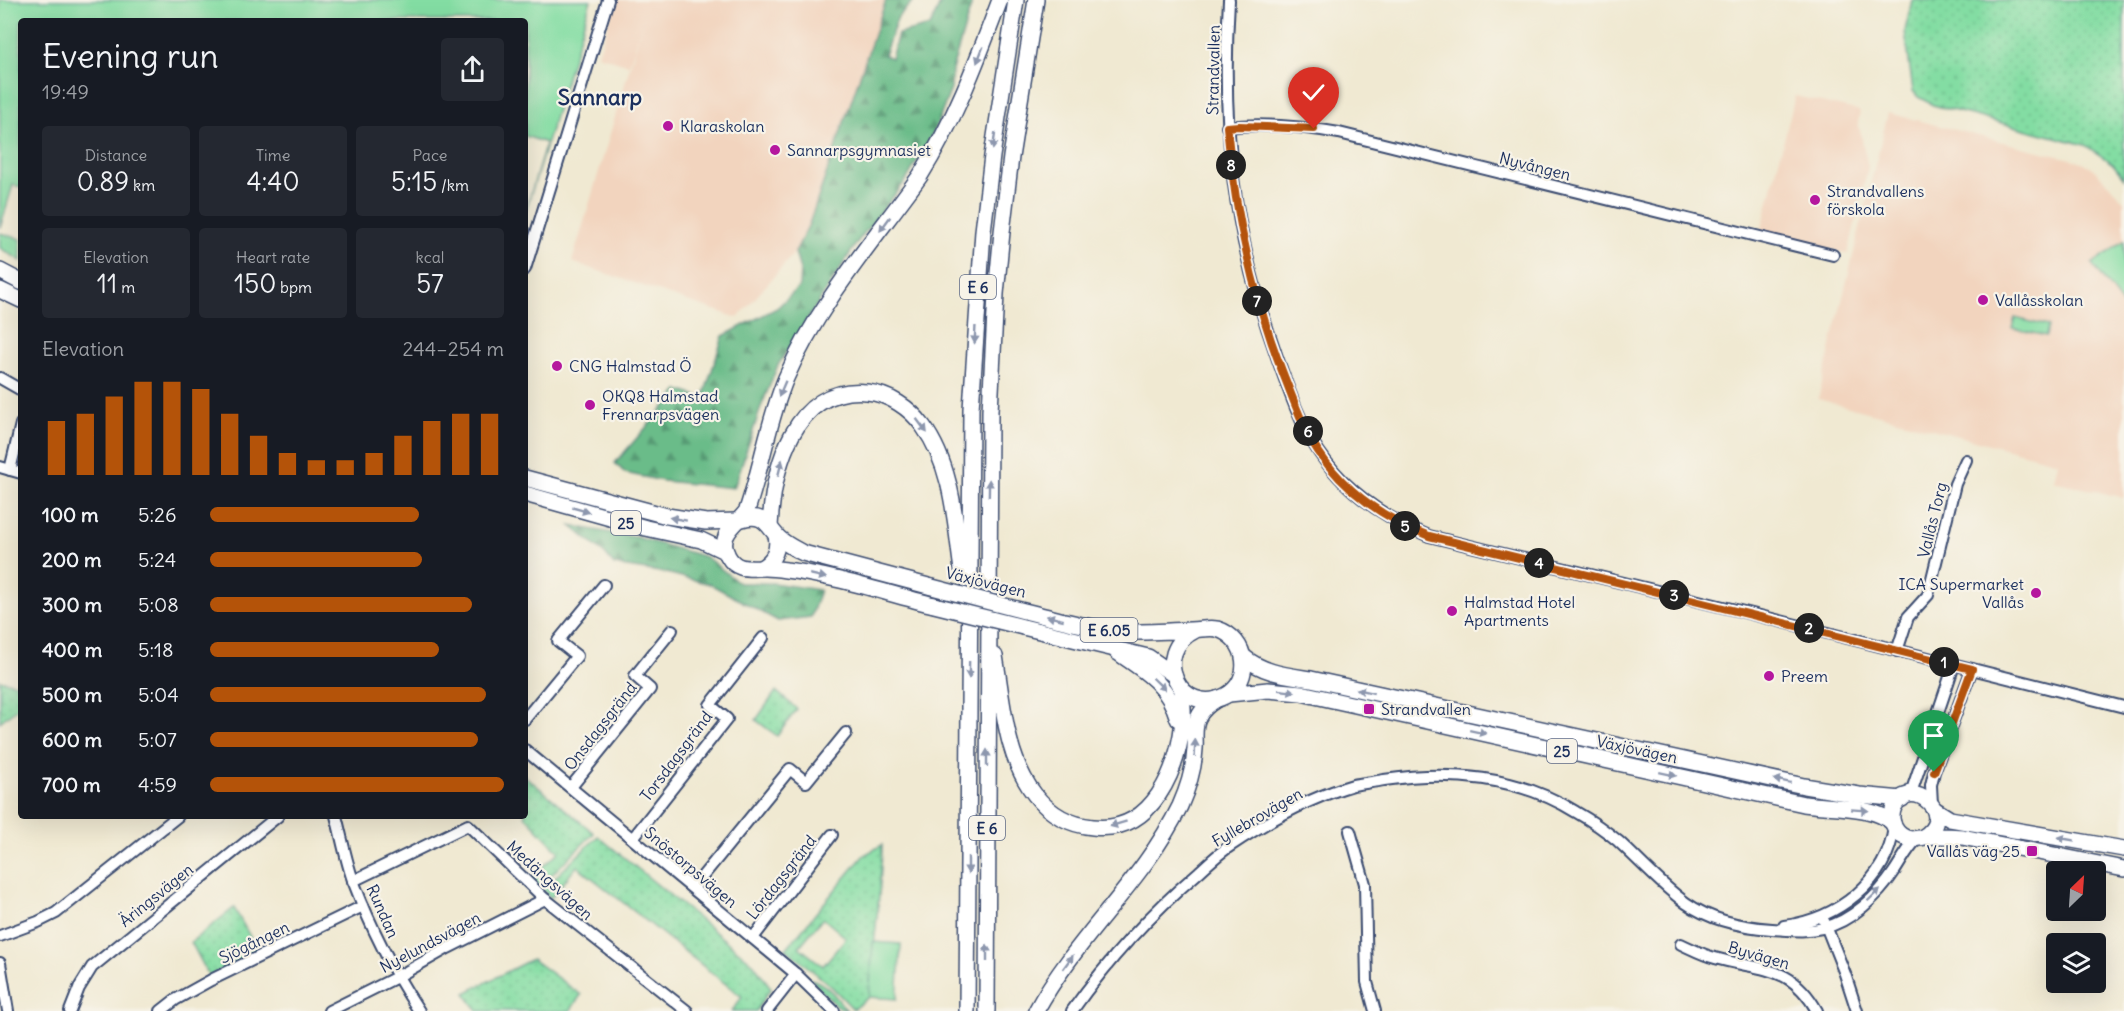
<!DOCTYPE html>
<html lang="en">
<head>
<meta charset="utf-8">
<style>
	:root { --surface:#171b24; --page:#242831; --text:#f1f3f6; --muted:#9ea1a6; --accent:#b45309 }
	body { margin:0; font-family:Delius,sans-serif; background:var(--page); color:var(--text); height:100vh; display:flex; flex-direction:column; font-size:22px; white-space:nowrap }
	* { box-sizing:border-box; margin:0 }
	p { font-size:20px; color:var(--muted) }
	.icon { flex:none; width:33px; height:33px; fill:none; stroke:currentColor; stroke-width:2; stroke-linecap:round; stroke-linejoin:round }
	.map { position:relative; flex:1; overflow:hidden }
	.sheet { position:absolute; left:18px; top:18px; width:510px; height:801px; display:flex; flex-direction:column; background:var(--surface); border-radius:6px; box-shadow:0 6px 24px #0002 }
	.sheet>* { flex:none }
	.needle { width:39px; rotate:25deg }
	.fabs { position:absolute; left:2046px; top:861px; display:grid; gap:12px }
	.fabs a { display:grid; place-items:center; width:60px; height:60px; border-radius:6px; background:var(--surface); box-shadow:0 6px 24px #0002; font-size:30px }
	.pin { position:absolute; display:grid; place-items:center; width:51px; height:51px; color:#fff; margin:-62px -26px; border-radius:50% 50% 50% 0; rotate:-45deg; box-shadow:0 0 6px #0007 }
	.pin .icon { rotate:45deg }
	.km { position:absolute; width:30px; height:30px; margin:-15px; border-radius:50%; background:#222; color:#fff; font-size:16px; line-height:30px; text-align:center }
	.round { display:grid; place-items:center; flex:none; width:63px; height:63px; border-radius:6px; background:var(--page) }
	.overview { display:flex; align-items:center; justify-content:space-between; height:102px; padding:0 24px }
	h1 { font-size:33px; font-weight:600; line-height:45px }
	.stats { display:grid; grid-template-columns:repeat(3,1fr); gap:9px; height:102px; padding:6px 24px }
	.stats div { display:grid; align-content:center; border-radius:6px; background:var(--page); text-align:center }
	.stats b { font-size:26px; font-weight:600 }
	.stats small { font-size:16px; font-weight:400 }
	.stats p { font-size:16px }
	.chart { height:168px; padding:12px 24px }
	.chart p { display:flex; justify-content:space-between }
	.chart svg { width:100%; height:108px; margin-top:6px; stroke:var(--accent); stroke-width:6 }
	ul { padding:0 24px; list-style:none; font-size:20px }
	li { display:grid; grid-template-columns:96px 72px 1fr; align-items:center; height:45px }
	li i { height:15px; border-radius:8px; background:var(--accent) }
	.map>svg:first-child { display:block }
</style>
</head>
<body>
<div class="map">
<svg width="2124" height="1011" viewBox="0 0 2124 1011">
	<defs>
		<pattern id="green-dots" width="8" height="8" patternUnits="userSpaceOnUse" patternTransform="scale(1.5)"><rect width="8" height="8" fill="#83dda3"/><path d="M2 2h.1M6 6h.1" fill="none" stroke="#71be8f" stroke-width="1.8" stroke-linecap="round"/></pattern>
		<pattern id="forest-firs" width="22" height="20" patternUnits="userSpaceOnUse" patternTransform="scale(1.5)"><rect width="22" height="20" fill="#6abc89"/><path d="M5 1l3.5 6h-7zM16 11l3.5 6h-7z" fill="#569973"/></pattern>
	</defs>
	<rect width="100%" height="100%" fill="#f7f3e8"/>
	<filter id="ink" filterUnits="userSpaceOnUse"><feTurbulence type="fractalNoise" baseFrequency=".0167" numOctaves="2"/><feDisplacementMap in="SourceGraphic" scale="12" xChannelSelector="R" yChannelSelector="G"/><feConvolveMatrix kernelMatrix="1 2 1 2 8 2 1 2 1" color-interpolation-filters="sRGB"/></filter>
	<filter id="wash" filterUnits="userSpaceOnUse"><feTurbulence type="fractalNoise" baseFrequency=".008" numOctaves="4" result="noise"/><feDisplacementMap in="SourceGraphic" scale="24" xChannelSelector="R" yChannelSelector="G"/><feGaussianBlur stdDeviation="1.35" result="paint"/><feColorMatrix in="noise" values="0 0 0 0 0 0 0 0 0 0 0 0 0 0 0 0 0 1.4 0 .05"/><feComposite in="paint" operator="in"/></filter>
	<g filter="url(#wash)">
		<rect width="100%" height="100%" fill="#f0e9d2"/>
		<!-- built -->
		<g fill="#f2d4be">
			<path d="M616 0H886L809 224 795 252 738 318 572 262 645 16 629 65 598 55Z"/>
			<path d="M1795 96 1860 111 1858 122 1868 167 1848 254 1761 232Z"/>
			<path d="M1888 113 2074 160 2090 166 2114 189 2124 202V498L2054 481 2058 462 1818 399Z"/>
		</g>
		<!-- green -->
		<g fill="url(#green-dots)" stroke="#4f8680" stroke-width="1.5" fill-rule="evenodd">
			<path d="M1912 0H2124V178L2113 164 2085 145 1933 105 1918 97 1913 91 1905 31Z"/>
			<path d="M0 680 21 685V705L0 722Z"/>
			<path d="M776 691 797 709 777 736 756 720Z"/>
			<path d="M525 776 594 833 539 887 530 878 559 852 525 816Z"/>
			<path d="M598 836 754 964 771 988 756 1011H732L742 997 577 866 551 898 542 890Z"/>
			<path d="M882 845C881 896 873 946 869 997L853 1009 832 987 786 949 864 855ZM823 918 846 938 823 966 799 947Z"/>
			<path d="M234 908 258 951 209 976 191 942Z"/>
			<path d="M532 959 581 995 570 1011H478L465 993Z"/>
			<path d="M810 979C826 982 838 999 847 1011L836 1005Z"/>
		</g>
		<!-- forest -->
		<g fill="url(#forest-firs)" stroke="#427674" stroke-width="1.5">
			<path d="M886 0H914L898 17 884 55 891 58 898 34 930 26 942 0H971V6L952 70 951 89 935 130 907 179 858 241 778 365 761 407 734 488 663 481 625 473 615 463 679 390 703 398 723 336 777 308 799 287 800 270 795 252 809 224Z"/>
			<path d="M571 526 636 537 706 557 739 583H773L820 590 811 617 778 621 710 584 666 573 614 565 605 554Z"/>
		</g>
		<!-- pitch -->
		<g fill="#83dda3" stroke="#4f8680" stroke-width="1.5">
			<path d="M0 0H591L525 213 546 143 525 136V21H21V187L13 185 0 228Z"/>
			<path d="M0 233 21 239V261L0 248Z"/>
			<path d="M2124 241V307L2092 264Z"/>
			<path d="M2015 318 2048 326 2046 336 2012 328Z"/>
			<path d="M873 942 901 944 897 999 869 997Z"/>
		</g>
	</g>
	<g filter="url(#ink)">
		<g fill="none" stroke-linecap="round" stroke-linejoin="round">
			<!-- minor casing -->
			<g stroke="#3b4b6f" stroke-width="14">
				<g id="minor">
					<path d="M1229 0C1221 129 1233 235 1277 357 1288 388 1300 424 1319 452 1346 492 1384 518 1429 536L1740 611 2124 707"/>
					<path d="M1227 127C1262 123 1304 127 1339 133L1833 255"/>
					<path d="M525 269 608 0"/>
					<path d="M0 378 21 390"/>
					<path d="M0 467 21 473"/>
					<path d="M10 470 21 424"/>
					<path d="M1897 651 1908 617 1928 595 1955 484 1966 460"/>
					<path d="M525 719 577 656 558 641 604 585"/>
					<path d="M525 750 796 974 834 1011"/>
					<path d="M571 787 650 689 635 676 672 630"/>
					<path d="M1907 796 1913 787 1954 665"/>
					<path d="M1932 804 1931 785 1934 772 1972 669"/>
					<path d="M336 816C342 838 346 862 354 883 371 928 393 971 419 1011"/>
					<path d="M1350 831 1365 884 1367 982 1375 1011"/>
					<path d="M633 838 727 719 710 705 763 638"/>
					<path d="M353 881 468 825 545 899 687 1011"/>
					<path d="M693 888 790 769 806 782 846 733"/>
					<path d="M1824 921 1845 974 1857 1011"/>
					<path d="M1784 926C1837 919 1887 882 1894 827"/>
					<path d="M0 936 38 922 56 913 178 816"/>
					<path d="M753 938 832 835"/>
					<path d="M1681 944C1692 949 1703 955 1715 958 1761 971 1791 964 1817 1011"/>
					<path d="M0 963 8 1011"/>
					<path d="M70 1011 79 988 92 967 278 816"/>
					<path d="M161 1011 175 1000 211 980 363 906"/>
					<path d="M329 1011 397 977 448 948 545 899"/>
					<path d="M767 1011 796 974"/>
					<path d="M1072 1011C1108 960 1151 913 1199 872 1209 863 1219 853 1230 846 1266 822 1312 797 1353 785 1363 783 1374 782 1384 780 1449 770 1518 776 1576 812 1590 820 1605 830 1618 841 1640 861 1661 885 1686 903 1710 920 1743 927 1772 929 1790 930 1806 932 1823 928 1851 922 1879 895 1894 872 1902 860 1907 849 1917 839"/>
				</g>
			</g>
			<!-- highway casing -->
			<g stroke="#3b4b6f" stroke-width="18">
				<g id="highway">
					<path d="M0 271 21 282"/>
					<path d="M0 290 21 300"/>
					<path d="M525 478 667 516 706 522 736 521"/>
					<path d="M525 494 646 528 701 540 726 552"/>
					<path d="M742 519C764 513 766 524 778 537 785 544 794 548 803 553L932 587"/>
					<path d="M770 526C773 469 793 385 867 392 889 394 910 408 923 426 953 467 955 522 962 570"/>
					<path d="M761 568C774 560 779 550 776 535"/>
					<path d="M934 605C885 593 836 576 786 570 779 569 771 568 764 568 749 568 736 571 728 556 716 534 738 524 747 510 762 466 768 421 786 378 818 304 873 241 920 176 955 120 977 61 1000 0"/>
					<path d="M1024 611C1061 620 1098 631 1136 632 1154 632 1172 631 1190 630 1200 630 1208 627 1217 629 1248 638 1254 681 1225 696 1181 718 1148 653 1196 630"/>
					<path d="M1023 627 1148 657 1174 675"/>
					<path d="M1117 652C1145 671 1168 684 1178 719"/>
					<path d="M995 656C1003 702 1005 757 1035 795 1050 814 1070 825 1093 827 1153 834 1178 769 1183 721 1184 711 1182 700 1182 689"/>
					<path d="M1244 657C1263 673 1286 675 1311 679L1804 786 1859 795 1902 799"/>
					<path d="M1229 694 1268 690 1301 693 1804 804C1831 808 1873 805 1893 823"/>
					<path d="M1934 809 1950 819 2124 849"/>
					<path d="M1923 837C1959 815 1910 774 1894 807 1888 821 1896 837 1911 839 1916 839 1920 838 1925 837 1937 835 1950 836 1962 837L2124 869"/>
					<path d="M967 1011 971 409 983 231 992 156 1016 0"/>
					<path d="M987 1011 990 411 996 294 1002 232 1011 157 1036 0"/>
					<path d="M1036 1011C1076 937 1143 882 1180 806 1188 788 1194 769 1195 749 1196 739 1193 728 1198 718 1202 709 1209 704 1217 699"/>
				</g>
			</g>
			<!-- minor -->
			<use href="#minor" stroke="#fff" stroke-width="10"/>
			<!-- highway -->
			<use href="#highway" stroke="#fff" stroke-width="15"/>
			<!-- highway-bridge casing -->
			<g stroke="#3b4b6f" stroke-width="18" stroke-linecap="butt">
				<g id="highway-bridge">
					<path d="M932 587 1024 611"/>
					<path d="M934 605 1023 627"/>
				</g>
			</g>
			<!-- highway-bridge -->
			<use href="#highway-bridge" stroke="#fff" stroke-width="15"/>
		</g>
		<!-- one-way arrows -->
		<defs><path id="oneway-solid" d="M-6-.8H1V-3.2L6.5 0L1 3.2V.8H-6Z" transform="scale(1.5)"/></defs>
		<g fill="#8d97ae">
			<use href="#oneway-solid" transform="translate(980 55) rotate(111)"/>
			<use href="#oneway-solid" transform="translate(994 141) rotate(98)"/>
			<use href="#oneway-solid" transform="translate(885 224) rotate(126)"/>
			<use href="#oneway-solid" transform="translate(975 335) rotate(93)"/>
			<use href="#oneway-solid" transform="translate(782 389) rotate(113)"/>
			<use href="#oneway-solid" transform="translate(922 426) rotate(53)"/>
			<use href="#oneway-solid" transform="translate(780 468) rotate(-76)"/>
			<use href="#oneway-solid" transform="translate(989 488) rotate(-89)"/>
			<use href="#oneway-solid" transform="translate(581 510) rotate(16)"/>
			<use href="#oneway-solid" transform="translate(678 519) rotate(-170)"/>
			<use href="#oneway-solid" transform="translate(818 576) rotate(13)"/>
			<use href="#oneway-solid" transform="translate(1055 618) rotate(-166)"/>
			<use href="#oneway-solid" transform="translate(969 670) rotate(91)"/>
			<use href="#oneway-solid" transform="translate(1159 684) rotate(44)"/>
			<use href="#oneway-solid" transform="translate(1287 691) rotate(7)"/>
			<use href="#oneway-solid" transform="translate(1365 691) rotate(-167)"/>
			<use href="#oneway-solid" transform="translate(1478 732) rotate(12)"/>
			<use href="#oneway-solid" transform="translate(1195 748) rotate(-88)"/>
			<use href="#oneway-solid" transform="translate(987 758) rotate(-90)"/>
			<use href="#oneway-solid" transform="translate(1668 774) rotate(12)"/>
			<use href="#oneway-solid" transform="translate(1782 781) rotate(-168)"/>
			<use href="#oneway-solid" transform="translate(1860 810) rotate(4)"/>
			<use href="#oneway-solid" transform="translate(1118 824) rotate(163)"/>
			<use href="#oneway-solid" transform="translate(2066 839) rotate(-170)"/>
			<use href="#oneway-solid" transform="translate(968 865) rotate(90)"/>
			<use href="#oneway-solid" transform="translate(1874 895) rotate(-44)"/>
			<use href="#oneway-solid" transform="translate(987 953) rotate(-90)"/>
			<use href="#oneway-solid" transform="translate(1068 962) rotate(-54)"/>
		</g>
	</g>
	<g fill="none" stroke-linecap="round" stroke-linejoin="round" filter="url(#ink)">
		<!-- route casing -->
		<g stroke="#fff" stroke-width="12">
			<path id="route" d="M1314 129 1239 126 1227 127C1235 213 1252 295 1284 376 1294 401 1303 428 1318 451 1344 491 1385 519 1429 536L1972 669 1934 772"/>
		</g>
		<!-- route -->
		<use href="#route" stroke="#b45309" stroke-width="8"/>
	</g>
	<!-- markers -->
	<g fill="#b5179e" stroke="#f7f3e8" stroke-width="2">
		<circle cx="668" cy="126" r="6"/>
		<circle cx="775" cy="150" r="6"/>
		<circle cx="1815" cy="200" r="6"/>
		<circle cx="1983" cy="300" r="6"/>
		<circle cx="557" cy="366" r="6"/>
		<circle cx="590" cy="405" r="6"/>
		<circle cx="2036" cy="593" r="6"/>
		<circle cx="1452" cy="611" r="6"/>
		<circle cx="1769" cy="676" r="6"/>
		<rect x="1363" y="703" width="12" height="12" rx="3"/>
		<rect x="2026" y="845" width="12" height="12" rx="3"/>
	</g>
	<g text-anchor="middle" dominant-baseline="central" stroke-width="4.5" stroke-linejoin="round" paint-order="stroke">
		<!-- shield labels -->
		<g fill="#f7f3e8" stroke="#5d6a87" stroke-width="1.5">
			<rect x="960" y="275" width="36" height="24" rx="4.5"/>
			<rect x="611" y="511" width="30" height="24" rx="4.5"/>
			<rect x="1080.5" y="618" width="57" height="24" rx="4.5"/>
			<rect x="1547" y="739" width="30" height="24" rx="4.5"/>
			<rect x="969" y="816" width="36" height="24" rx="4.5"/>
		</g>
		<g font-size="15" font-weight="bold" fill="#1b2f5e">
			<text x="978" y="287">E 6</text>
			<text x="626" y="523">25</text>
			<text x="1109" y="630">E 6.05</text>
			<text x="1562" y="751">25</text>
			<text x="987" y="828">E 6</text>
		</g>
		<!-- street labels -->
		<g font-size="16" fill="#1b2f5e" stroke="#f7f3e8">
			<text transform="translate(1213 70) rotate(-89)">Strandvallen</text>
			<text transform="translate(1535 166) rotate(14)">Nyvången</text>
			<text transform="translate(1932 520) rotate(-76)">Vallås Torg</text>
			<text transform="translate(986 582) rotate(14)">Växjövägen</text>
			<text transform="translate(600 726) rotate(-52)">Onsdagsgränd</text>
			<text transform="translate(1637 749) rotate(12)">Växjövägen</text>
			<text transform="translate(676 756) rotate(-53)">Torsdagsgränd</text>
			<text transform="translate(1257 817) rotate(-30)">Fyllebrovägen</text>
			<text transform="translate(691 867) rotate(40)">Snöstorpsvägen</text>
			<text transform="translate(781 877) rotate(-52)">Lördagsgränd</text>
			<text transform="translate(550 880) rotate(42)">Medängsvägen</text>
			<text transform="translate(156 895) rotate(-39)">Äringsvägen</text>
			<text transform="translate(383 911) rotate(66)">Rundan</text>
			<text transform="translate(254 942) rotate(-26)">Sjögången</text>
			<text transform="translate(430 942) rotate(-28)">Nyelundsvägen</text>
			<text transform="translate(1759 955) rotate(16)">Byvägen</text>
		</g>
		<!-- poi labels -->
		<g font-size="16" fill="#1b2f5e" stroke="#f7f3e8" text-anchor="start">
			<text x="680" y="126">Klaraskolan</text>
			<text x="787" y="150">Sannarpsgymnasiet</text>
			<text x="1827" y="191">Strandvallens<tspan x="1827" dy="18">förskola</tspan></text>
			<text x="1995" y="300">Vallåsskolan</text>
			<text x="569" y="366">CNG Halmstad Ö</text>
			<text x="602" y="396">OKQ8 Halmstad<tspan x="602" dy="18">Frennarpsvägen</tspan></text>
			<text x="2024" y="584" text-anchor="end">ICA Supermarket<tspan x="2024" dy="18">Vallås</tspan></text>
			<text x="1464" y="602">Halmstad Hotel<tspan x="1464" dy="18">Apartments</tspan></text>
			<text x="1781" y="676">Preem</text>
			<text x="1381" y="709">Strandvallen</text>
			<text x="2020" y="851" text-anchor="end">Vallås väg 25</text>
		</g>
		<!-- district labels -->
		<g font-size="22" font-weight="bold" fill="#1b2f5e" stroke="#f7f3e8">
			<text x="600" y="97">Sannarp</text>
		</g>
	</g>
</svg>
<div class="fabs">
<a><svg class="needle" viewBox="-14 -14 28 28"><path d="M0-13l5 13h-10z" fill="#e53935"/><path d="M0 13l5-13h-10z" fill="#9ea1a6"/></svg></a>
<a><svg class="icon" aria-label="layers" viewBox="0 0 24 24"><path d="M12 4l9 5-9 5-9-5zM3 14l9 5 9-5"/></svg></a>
</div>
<div class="pin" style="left:1934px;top:772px;background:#1e9e55"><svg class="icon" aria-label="arrive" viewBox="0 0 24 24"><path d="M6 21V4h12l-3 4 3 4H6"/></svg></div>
<div class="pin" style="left:1314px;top:129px;background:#d93025"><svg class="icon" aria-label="check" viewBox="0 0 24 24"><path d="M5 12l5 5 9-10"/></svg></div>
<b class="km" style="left:1944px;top:662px">1</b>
<b class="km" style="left:1809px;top:628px">2</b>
<b class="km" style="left:1674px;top:595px">3</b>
<b class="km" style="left:1539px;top:563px">4</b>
<b class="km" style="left:1405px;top:526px">5</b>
<b class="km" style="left:1308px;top:431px">6</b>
<b class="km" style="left:1257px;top:301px">7</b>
<b class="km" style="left:1231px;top:165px">8</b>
<section class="sheet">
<div class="overview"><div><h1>Evening run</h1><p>19:49</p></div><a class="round"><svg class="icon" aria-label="share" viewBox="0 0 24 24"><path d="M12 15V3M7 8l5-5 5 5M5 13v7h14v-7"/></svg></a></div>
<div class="stats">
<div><p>Distance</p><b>0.89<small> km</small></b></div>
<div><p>Time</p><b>4:40</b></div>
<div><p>Pace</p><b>5:15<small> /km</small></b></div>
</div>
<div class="stats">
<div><p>Elevation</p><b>11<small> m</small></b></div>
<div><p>Heart rate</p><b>150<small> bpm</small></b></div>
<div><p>kcal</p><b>57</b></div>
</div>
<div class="chart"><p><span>Elevation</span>244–254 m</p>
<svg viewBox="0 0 160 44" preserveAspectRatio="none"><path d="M5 44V22M15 44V19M25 44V12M35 44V6M45 44V6M55 44V9M65 44V19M75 44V28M85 44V35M95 44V38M105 44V38M115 44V35M125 44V28M135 44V22M145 44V19M155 44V19"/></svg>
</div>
<ul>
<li><b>100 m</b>5:26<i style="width:71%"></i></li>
<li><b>200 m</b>5:24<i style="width:72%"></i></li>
<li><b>300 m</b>5:08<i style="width:89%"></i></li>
<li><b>400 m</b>5:18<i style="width:78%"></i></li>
<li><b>500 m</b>5:04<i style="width:94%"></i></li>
<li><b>600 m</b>5:07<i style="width:91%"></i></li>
<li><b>700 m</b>4:59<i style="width:100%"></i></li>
</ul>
</section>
</div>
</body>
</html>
